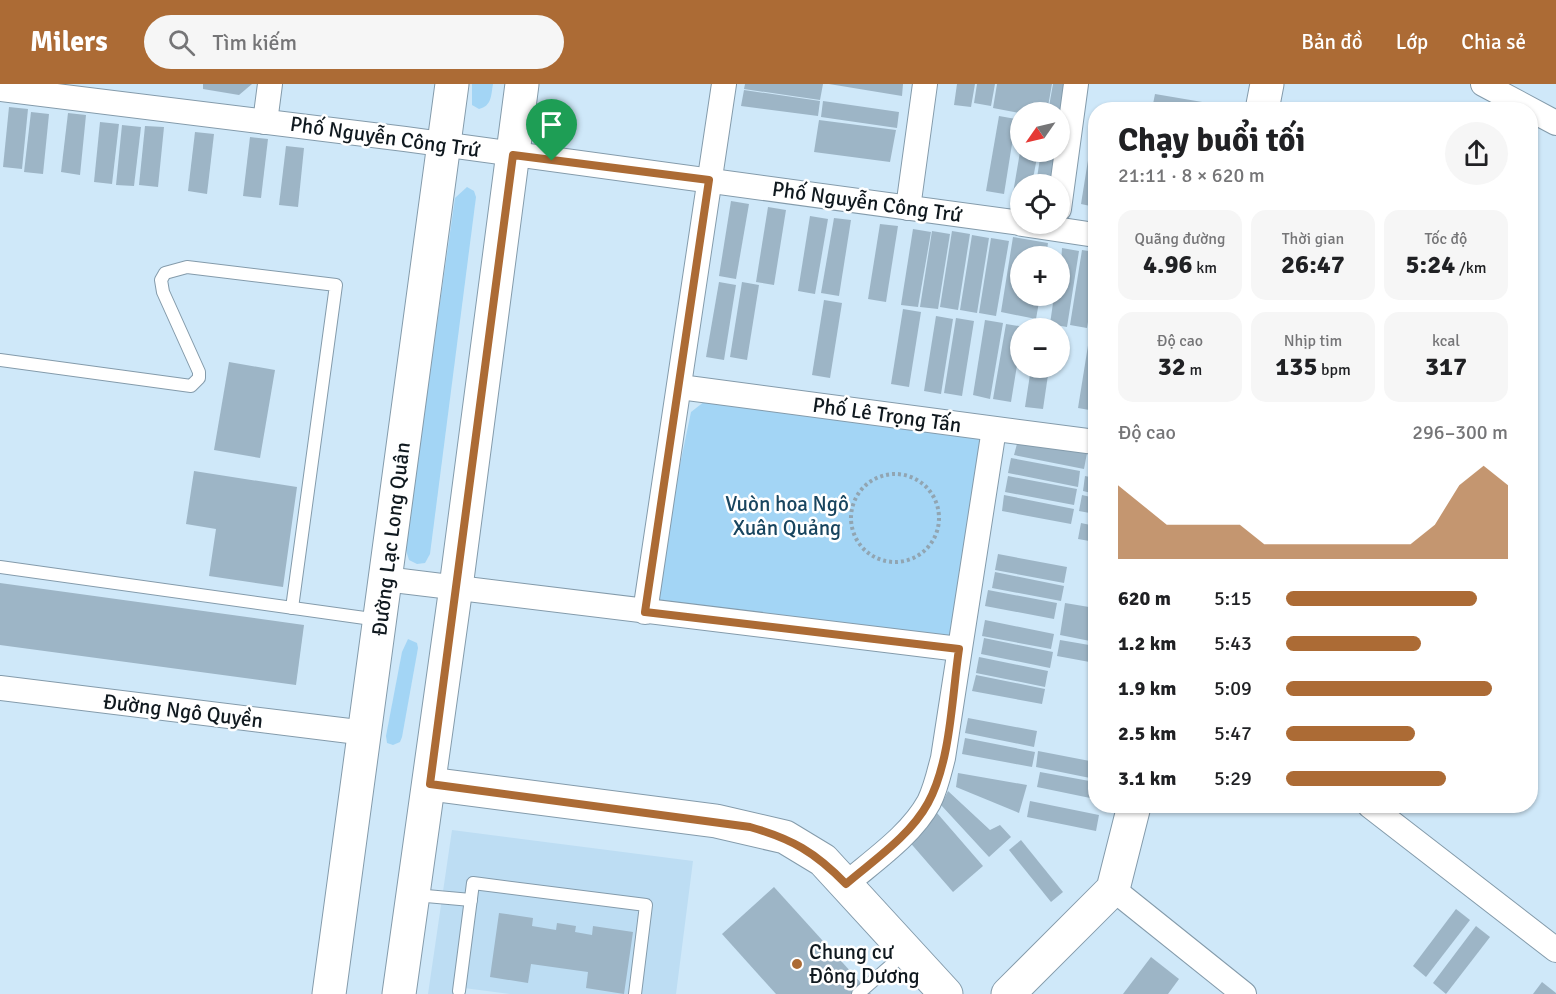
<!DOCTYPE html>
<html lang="vi">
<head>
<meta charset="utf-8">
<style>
	:root { --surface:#fff; --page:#f6f6f6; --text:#202124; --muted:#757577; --accent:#ac6b35 }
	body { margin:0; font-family:Signika,sans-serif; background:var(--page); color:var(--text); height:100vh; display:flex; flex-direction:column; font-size:22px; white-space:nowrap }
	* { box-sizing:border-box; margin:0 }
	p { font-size:20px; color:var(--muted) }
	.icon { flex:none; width:33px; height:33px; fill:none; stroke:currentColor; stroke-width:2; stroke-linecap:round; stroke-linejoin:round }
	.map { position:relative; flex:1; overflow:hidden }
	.side { position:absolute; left:1088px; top:18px; width:450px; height:711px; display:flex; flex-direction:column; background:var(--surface); border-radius:24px; box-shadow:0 2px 4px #0004 }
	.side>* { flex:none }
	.needle { width:39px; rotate:236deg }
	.buttons { position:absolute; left:1010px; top:18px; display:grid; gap:12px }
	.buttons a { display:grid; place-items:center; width:60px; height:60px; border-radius:50%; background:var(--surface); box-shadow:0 2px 4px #0004; font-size:30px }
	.pin { position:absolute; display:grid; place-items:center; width:51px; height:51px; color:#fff; margin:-62px -26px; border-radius:50% 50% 50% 0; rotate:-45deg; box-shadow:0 0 6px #0007 }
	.pin .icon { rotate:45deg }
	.round { display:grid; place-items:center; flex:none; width:63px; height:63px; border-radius:32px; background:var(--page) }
	.headline { display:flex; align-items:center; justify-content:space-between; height:102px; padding:0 30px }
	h1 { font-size:33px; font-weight:700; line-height:45px }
	.metrics { display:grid; grid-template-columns:repeat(3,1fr); gap:9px; height:102px; padding:6px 30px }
	.metrics div { display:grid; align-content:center; border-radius:15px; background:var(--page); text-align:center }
	.metrics b { font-size:26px; font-weight:700 }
	.metrics small { font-size:16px; font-weight:400 }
	.metrics p { font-size:16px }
	.chart { height:168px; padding:12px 30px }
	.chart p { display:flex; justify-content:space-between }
	.chart svg { width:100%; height:108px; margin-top:6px; fill:var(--accent); opacity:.7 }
	ul { padding:0 30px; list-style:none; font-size:20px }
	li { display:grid; grid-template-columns:96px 72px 1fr; align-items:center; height:45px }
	li i { height:15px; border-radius:8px; background:var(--accent) }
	header { display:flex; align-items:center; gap:36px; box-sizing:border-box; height:84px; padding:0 30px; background:var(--accent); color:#fff }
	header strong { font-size:28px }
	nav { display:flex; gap:33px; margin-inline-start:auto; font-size:21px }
	.search { width:420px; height:54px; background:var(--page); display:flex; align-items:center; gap:15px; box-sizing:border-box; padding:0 21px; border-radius:33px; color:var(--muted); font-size:22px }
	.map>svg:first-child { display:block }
</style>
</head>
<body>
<header>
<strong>Milers</strong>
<div class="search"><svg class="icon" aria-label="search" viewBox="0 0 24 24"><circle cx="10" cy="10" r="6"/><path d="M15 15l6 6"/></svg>Tìm kiếm</div>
<nav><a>Bản đồ</a><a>Lớp</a><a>Chia sẻ</a></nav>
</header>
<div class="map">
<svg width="1556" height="910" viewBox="0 0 1556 910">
	<rect width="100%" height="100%" fill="#cfe8f9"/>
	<!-- built -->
	<path fill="#bdddf3" d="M452 746 693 777 676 910H510L464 904 463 910H428Z"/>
	<!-- green -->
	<g fill="#a3d5f5">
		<path d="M472 0H493C491 11 492 22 479 25L472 21Z"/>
		<path d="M467 103 474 107 476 113 430 470 425 479 417 480 409 476 405 463 455 114Z"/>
		<path d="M709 314 978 349 986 360 953 549 940 557 665 525 654 505 691 328Z"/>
		<path d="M408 555 417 559 418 564 402 653 400 658 393 661 387 659 386 652 402 568Z"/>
	</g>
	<!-- building -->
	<g fill="#9db5c6">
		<path d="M203 0H252L239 11 203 5Z"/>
		<path d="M745 0H823L820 16 744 5Z"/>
		<path d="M829 0H903L902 12Z"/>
		<path d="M957 0H975L971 23 954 21Z"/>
		<path d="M977 0H995L991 22 974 19Z"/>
		<path d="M997 0H1052L1047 28 1020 29 993 24Z"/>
		<path d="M1053 0H1071L1065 35 1059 34V28H1048Z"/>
		<path d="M744 6 820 17 818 32 741 22Z"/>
		<path d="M1155 10 1220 21V26L1152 25Z"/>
		<path d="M823 17 899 28 897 44 821 33Z"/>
		<path d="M9 23 28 25 22 85 3 83Z"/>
		<path d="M31 28 49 30 43 90 24 88Z"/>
		<path d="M68 29 86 31 80 91 61 88Z"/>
		<path d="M999 32 1016 35 1004 110 986 107Z"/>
		<path d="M819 36 896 46 890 78 814 68Z"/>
		<path d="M100 38 119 40 112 100 94 98Z"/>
		<path d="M122 41 141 43 134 102 116 101Z"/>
		<path d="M145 42 164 43 158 103 139 101Z"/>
		<path d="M1093 45H1095V123L1081 120Z"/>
		<path d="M195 48 214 50 207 110 188 107Z"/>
		<path d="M250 53 268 55 261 114 243 112Z"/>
		<path d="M286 62 304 64 298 123 279 121Z"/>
		<path d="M1020 68H1038L1032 100H1020V110L1013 109Z"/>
		<path d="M1041 68H1059L1054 100H1036Z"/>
		<path d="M731 117 749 120 736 195 719 192Z"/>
		<path d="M768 123 786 126 774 201 756 198Z"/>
		<path d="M810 132 828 135 815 210 798 207Z"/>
		<path d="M834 134 851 136 839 212 821 209Z"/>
		<path d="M880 140 898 142 886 218 868 215Z"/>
		<path d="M913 145 931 148 918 223 901 221Z"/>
		<path d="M932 147 950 150 938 225 920 223Z"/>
		<path d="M952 147 970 150 958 226 940 223Z"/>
		<path d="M972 151 989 154 977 229 960 226Z"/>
		<path d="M1013 153 1048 159 1046 172H1020V212H1040L1036 235 1001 228Z"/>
		<path d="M991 154 1009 157 996 232 979 229Z"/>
		<path d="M1062 164 1079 167 1067 243 1050 240 1054 212H1059Z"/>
		<path d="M1082 166 1095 168V196L1087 244 1070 241Z"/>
		<path d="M719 198 736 201 724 276 706 273Z"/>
		<path d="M742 198 759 201 747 276 730 273Z"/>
		<path d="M824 216 842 219 830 294 812 291Z"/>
		<path d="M1094 217H1095V244L1090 243Z"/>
		<path d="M903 225 921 228 909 303 891 300Z"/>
		<path d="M936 232 953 235 941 310 924 307Z"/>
		<path d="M956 234 974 237 962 312 944 309Z"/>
		<path d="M985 236 1003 239 990 315 973 311Z"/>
		<path d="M1006 240 1025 243 1020 244V263L1011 318 993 315Z"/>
		<path d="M1090 249H1095V327L1078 324Z"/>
		<path d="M229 278 275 286 260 374 214 366Z"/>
		<path d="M1031 284H1049L1043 325 1025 323Z"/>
		<path d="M1018 356 1087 369 1084 385 1014 371Z"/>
		<path d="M1011 374 1080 387 1078 403 1008 389Z"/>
		<path d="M194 387 297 403 283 503 209 492 216 445 186 440Z"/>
		<path d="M1008 392 1077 405 1074 421 1005 408Z"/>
		<path d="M1085 392 1095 394V410L1083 407Z"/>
		<path d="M1004 411 1074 425 1071 440 1002 427Z"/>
		<path d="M1082 411 1095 414V430L1079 427Z"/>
		<path d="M1081 439 1095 442V458L1078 455Z"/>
		<path d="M998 470 1067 483 1064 499 995 486Z"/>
		<path d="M995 488 1064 502 1061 517 992 504Z"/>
		<path d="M0 499 304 541 296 601 0 561Z"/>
		<path d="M988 506 1057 519 1054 535 985 522Z"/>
		<path d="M1065 519 1095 524V558L1060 551Z"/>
		<path d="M985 536 1054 550 1051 565 982 552Z"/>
		<path d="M984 554 1053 568 1050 584 981 570Z"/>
		<path d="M1060 556 1095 562V579L1057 572Z"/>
		<path d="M979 573 1048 587 1045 603 976 589Z"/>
		<path d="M976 591 1045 605 1042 620 972 607Z"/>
		<path d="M968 634 1037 647 1034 663 965 649Z"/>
		<path d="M965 654 1035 668 1032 683 962 670Z"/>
		<path d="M1038 667 1095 678V695L1036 683Z"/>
		<path d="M1040 688 1095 698V715L1037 703Z"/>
		<path d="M958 689 1027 701 1019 729 956 703Z"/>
		<path d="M948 707 990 746 1000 741 1011 753 989 773 941 721Z"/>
		<path d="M1030 717 1099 731 1096 747 1027 733Z"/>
		<path d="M937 729 983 782 953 808 907 755Z"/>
		<path d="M1021 756 1063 808 1051 818 1009 766Z"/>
		<path d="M774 803 871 910H776L722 850Z"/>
		<path d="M1456 825 1470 836 1426 893 1413 882Z"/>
		<path d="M499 829 533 834 532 842 556 846 557 839 576 842 575 848 592 851 593 842 633 848 624 910 586 904 588 888 531 880 528 899 490 893Z"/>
		<path d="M1476 842 1490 853 1446 910 1433 899Z"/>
		<path d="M1151 873 1179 895 1168 910H1123Z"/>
		<path d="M1542 898 1556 909V910H1533Z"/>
	</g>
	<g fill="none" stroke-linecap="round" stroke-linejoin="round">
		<!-- lane casing -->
		<g stroke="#849bab" stroke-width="14">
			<g id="lane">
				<path d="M0 276 191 302 199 294V288L163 208 161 196 165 189 187 183 336 201 292 524"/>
				<path d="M0 483 379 536"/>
				<path d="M415 811 471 816"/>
				<path d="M459 907 473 799 646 821 635 910"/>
				<path d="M858 910 906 868"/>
			</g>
		</g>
		<!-- street casing -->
		<g stroke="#849bab" stroke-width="26">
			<g id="street">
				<path d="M1483 0 1556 39"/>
				<path d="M0 5 405 55 1020 139"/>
				<path d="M265 38 270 0"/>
				<path d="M908 124 925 0"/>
				<path d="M1059 125 1076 0"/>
				<path d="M1022 140 1095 151"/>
				<path d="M680 303 1095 358"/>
				<path d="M385 495 959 565"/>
				<path d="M645 528 724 0"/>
				<path d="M0 604 366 649"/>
				<path d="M1370 722 1556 866"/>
				<path d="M846 800C874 776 911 751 929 718 936 704 939 689 943 674L994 345"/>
				<path d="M1113 805 1244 910"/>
			</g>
		</g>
		<!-- secondary casing -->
		<g stroke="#849bab" stroke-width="35">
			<g id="secondary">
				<path d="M1262 26 1267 0"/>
				<path d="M430 700 716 737 785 753 823 776 946 910"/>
				<path d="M329 910 452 0"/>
				<path d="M399 910 456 503 522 0"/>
				<path d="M1008 910 1113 805 1134 722"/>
			</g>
		</g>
		<!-- path -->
		<circle stroke="#91a5b2" stroke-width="4" stroke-dasharray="3 3" stroke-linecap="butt" cx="895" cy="434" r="44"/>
		<!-- lane -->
		<use href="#lane" stroke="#fff" stroke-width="12"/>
		<!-- street -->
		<use href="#street" stroke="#fff" stroke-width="24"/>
		<!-- secondary -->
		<use href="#secondary" stroke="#fff" stroke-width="33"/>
	</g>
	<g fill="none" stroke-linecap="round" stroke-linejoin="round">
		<!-- route casing -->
		<g stroke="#fff" stroke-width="12">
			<path id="route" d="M513 71 709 96 645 528 959 565C952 611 951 677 928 719 910 752 874 776 846 800 815 768 792 755 750 743L430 700Z"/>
		</g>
		<!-- route -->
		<use href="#route" stroke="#ac6b35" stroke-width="8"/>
	</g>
	<!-- markers -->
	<circle fill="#ac6b35" stroke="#fff" stroke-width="2" cx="797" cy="880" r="6"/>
	<g text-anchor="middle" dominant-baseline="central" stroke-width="5" stroke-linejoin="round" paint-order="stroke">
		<!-- street labels -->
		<g font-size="21" fill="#10191f" stroke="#fff">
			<text transform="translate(385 53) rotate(8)">Phố Nguyễn Công Trứ</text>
			<text transform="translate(867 118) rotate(8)">Phố Nguyễn Công Trứ</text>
			<text transform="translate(887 331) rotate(8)">Phố Lê Trọng Tấn</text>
			<text transform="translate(391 455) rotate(-83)">Đường Lạc Long Quân</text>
			<text transform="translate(183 627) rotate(7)">Đường Ngô Quyền</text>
		</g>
		<!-- park labels -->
		<g font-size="21" fill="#18455f" stroke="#fff">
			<text x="787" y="420">Vuòn hoa Ngô<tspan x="787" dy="24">Xuân Quảng</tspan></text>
		</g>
		<!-- poi labels -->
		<g font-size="21" fill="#10191f" stroke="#fff" text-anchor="start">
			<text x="809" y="868">Chung cư<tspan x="809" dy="24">Đông Dương</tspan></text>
		</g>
	</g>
</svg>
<div class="buttons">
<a><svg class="needle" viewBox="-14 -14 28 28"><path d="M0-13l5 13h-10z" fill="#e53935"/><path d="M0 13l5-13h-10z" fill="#757577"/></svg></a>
<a><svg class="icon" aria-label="locate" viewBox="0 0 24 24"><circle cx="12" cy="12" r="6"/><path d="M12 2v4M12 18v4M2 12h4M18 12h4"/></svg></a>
<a>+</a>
<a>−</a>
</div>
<div class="pin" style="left:552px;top:77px;background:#1e9e55"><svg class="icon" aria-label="arrive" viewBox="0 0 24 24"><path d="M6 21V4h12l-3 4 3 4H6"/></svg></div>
<section class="side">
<div class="headline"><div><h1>Chạy buổi tối</h1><p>21:11 · 8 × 620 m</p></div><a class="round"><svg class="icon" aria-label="share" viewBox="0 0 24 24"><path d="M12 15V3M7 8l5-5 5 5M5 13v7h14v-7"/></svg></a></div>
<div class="metrics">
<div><p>Quãng đường</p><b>4.96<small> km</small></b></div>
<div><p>Thời gian</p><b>26:47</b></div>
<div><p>Tốc độ</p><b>5:24<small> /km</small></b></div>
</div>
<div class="metrics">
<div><p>Độ cao</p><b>32<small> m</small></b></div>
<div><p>Nhịp tim</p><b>135<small> bpm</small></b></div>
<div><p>kcal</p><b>317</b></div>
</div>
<div class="chart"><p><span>Độ cao</span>296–300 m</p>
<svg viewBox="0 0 160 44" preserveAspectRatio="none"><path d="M0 44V14L10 22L20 30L30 30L40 30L50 30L60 38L70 38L80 38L90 38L100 38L110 38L120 38L130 30L140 14L150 6L160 14V44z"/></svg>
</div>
<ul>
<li><b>620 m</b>5:15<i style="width:86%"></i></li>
<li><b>1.2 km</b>5:43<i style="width:61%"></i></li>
<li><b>1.9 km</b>5:09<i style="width:93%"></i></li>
<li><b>2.5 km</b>5:47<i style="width:58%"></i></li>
<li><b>3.1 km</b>5:29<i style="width:72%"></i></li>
</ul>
</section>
</div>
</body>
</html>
